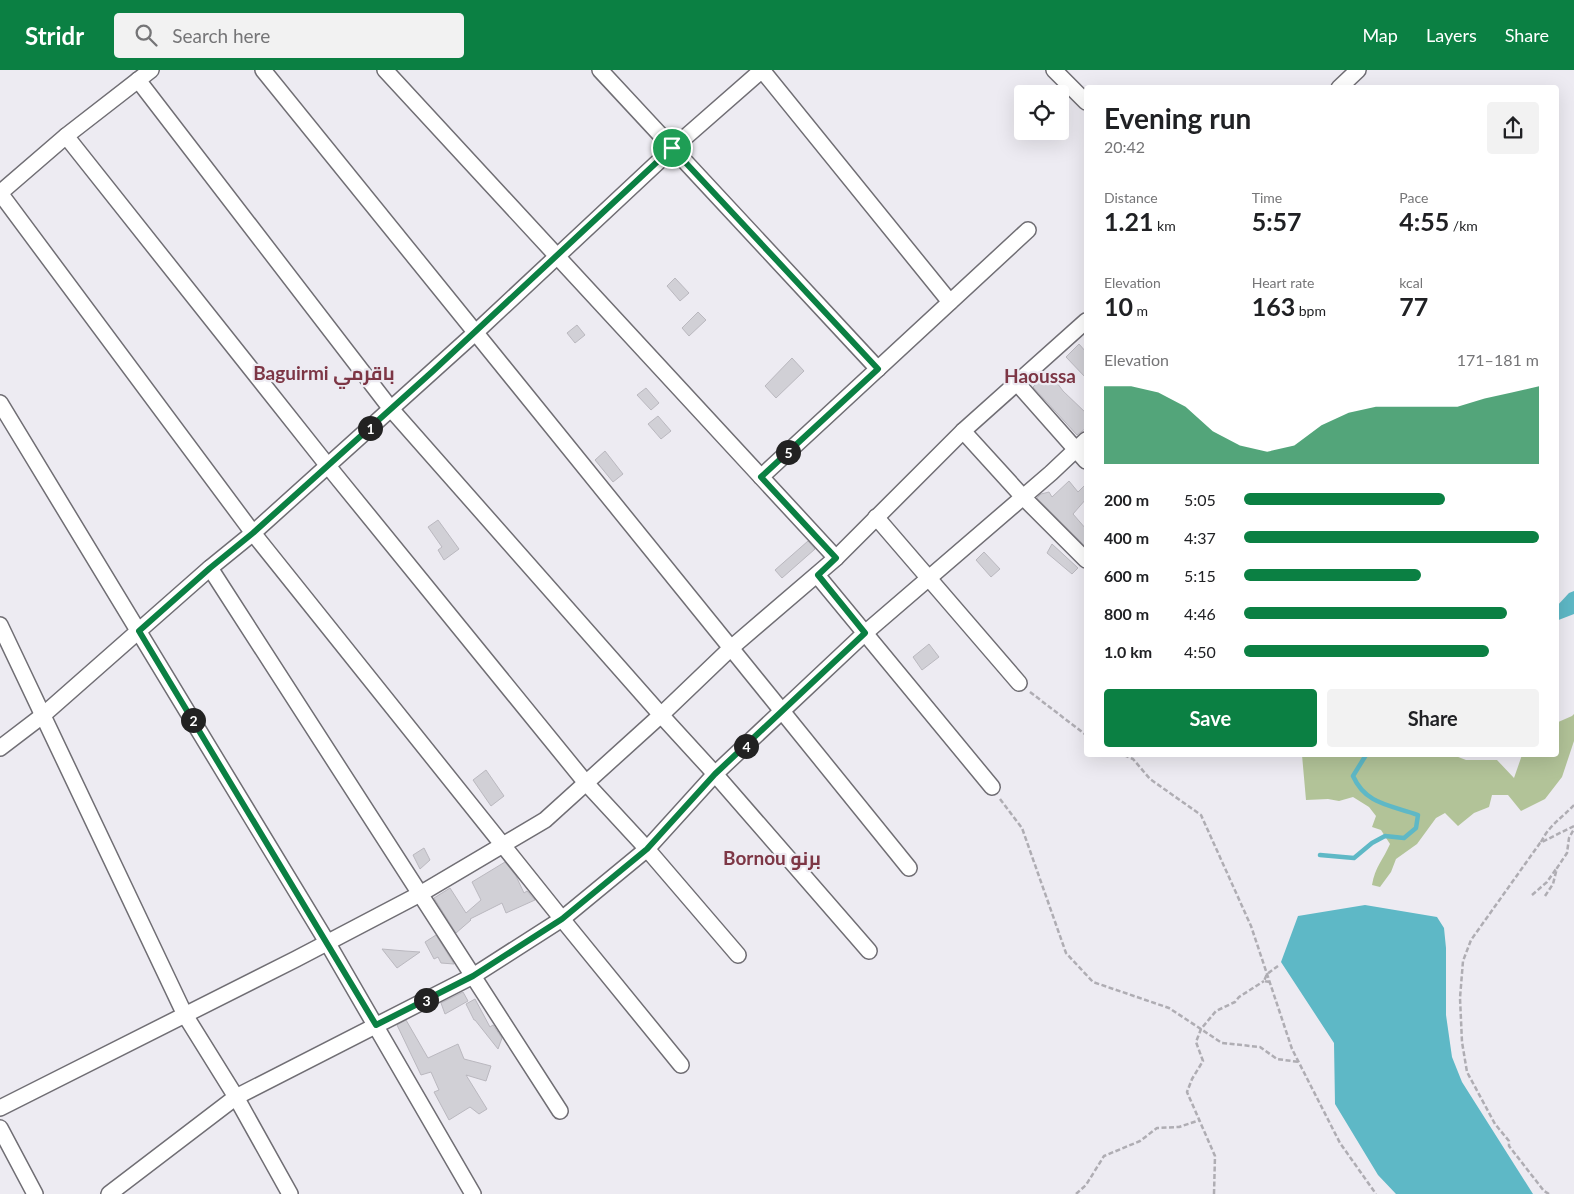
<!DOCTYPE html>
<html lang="en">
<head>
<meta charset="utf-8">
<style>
	:root { --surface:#fff; --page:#f2f2f2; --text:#202124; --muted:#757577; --accent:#0b8043 }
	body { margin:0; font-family:Lato,Cairo,sans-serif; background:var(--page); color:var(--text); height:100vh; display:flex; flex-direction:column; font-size:19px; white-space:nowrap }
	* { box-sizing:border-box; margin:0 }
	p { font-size:16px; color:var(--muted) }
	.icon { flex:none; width:28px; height:28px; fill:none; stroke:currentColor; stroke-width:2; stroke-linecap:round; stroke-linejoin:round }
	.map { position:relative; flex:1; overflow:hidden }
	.side { position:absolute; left:1084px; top:15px; width:475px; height:672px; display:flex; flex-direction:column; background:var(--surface); border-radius:5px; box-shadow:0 5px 20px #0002 }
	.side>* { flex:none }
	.fabs { position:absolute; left:1014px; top:15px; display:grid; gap:10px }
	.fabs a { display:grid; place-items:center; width:55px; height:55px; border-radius:5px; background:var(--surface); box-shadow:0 5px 20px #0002; font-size:25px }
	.pin { position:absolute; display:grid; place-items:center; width:42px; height:42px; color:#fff; margin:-21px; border:2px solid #fff; border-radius:50%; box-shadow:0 1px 5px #0007 }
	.km { position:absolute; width:25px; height:25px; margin:-12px; border-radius:50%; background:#222; color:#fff; font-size:14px; line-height:25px; text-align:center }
	.round { display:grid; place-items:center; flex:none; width:52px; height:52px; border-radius:5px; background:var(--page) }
	.summary { display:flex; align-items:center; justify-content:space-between; height:85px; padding:0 20px }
	h1 { font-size:28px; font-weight:700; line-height:38px }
	.stats { display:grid; grid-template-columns:repeat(3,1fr); gap:8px; height:85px; padding:5px 20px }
	.stats div { display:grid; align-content:center }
	.stats b { font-size:25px; font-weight:700 }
	.stats small { font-size:14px; font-weight:400 }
	.stats p { font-size:14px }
	.chart { height:140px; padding:10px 20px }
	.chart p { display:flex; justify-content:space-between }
	.chart svg { width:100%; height:90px; margin-top:5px; fill:var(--accent); opacity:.7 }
	.cta { display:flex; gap:10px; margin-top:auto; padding:10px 20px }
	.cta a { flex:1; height:58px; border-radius:5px; background:var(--accent); color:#fff; font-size:20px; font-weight:700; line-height:58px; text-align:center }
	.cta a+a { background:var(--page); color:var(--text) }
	ul { padding:0 20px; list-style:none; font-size:16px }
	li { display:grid; grid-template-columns:80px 60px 1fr; align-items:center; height:38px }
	li i { height:12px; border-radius:6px; background:var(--accent) }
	header { display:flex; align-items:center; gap:30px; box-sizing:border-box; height:70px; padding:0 25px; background:var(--accent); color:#fff }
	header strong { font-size:24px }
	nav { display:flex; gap:28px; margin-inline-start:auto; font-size:18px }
	.search { width:350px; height:45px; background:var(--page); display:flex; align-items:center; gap:12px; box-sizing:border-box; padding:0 18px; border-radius:5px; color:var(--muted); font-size:19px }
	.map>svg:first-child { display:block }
</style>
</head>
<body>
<header>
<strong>Stridr</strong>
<div class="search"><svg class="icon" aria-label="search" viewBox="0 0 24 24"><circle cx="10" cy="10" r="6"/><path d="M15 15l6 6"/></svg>Search here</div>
<nav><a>Map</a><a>Layers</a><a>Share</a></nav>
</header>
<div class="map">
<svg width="1574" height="1124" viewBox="0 0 1574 1124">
	<rect width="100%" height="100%" fill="#edebf2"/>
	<!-- green -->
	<path fill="#b2c398" d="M1574 644V671L1562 707 1545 729 1521 741 1508 725H1492L1489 737 1474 743 1458 756 1445 743 1436 748 1417 774 1396 789 1391 802 1380 817 1372 815C1375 797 1383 790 1390 774L1381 760 1372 757 1376 746 1369 737 1353 727 1339 731 1328 729 1306 730 1302 685H1453L1466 690H1497L1514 708 1522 685H1556V653L1572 646Z"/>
	<!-- water -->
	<g fill="#5eb8c6">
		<path d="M1574 521V544L1556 551V537L1569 523Z"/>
		<path d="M1365 835 1437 847 1444 858 1446 878V945L1452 987 1462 1012 1533 1124H1396L1378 1105 1335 1034 1334 973 1281 892 1298 846Z"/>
	</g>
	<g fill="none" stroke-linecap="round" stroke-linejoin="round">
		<!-- stream -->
		<path stroke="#5eb8c6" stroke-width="4.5" d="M1320 785 1354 788 1372 773 1385 766 1404 768 1416 758 1418 745C1391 735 1366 735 1353 706L1366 685"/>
	</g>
	<!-- building -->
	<g fill="#d1d0d6" stroke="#bab8bf">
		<path d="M675 208 689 223 680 231 667 216Z"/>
		<path d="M698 242 706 250 689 266 682 258Z"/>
		<path d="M577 255 585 265 575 273 567 263Z"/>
		<path d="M1079 274 1086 282V308L1066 287Z"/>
		<path d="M792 288 804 301 776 328 765 316Z"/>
		<path d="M1048 301 1063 321 1086 343V358L1077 365 1033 317Z"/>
		<path d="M646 318 659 333 651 340 637 325Z"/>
		<path d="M658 346 671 361 661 369 648 354Z"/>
		<path d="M605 381 623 404 613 412 595 390Z"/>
		<path d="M1069 411 1078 422 1086 414V429L1073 444 1086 459V477L1037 428 1041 424 1049 422 1052 427Z"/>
		<path d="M438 450 459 479 444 490 438 480 442 477 428 457Z"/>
		<path d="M808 471 815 479 782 508 775 500Z"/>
		<path d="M1052 474 1078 498 1072 504 1047 483Z"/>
		<path d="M984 482 1000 499 991 507 976 490Z"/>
		<path d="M929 574 939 587 922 600 913 587Z"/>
		<path d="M486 700 504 726 491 736 473 710Z"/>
		<path d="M424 778 430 790 420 799 413 785Z"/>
		<path d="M505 792 516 806 524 823 527 821 535 830 506 843 502 833 470 849 471 850 456 863 434 828 450 818 466 843 481 830 472 812Z"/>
		<path d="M436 865 454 894 441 893 438 887 434 889 425 872Z"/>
		<path d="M382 879 405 881 420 882 397 898Z"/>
		<path d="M463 922 468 931 445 944 441 933Z"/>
		<path d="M475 929 490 957 493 955 502 968 498 979 475 950H474L466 934Z"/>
		<path d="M406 950 428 988 458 974 464 989 491 996 486 1011 466 1005 487 1039 479 1044 470 1037 449 1050 434 1022 439 1020 431 1002 421 1005 397 955Z"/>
	</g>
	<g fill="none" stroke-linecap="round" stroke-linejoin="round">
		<!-- street casing -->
		<g stroke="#706e74" stroke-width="18">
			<g id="street">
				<path d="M263 0 909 798"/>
				<path d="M385 0 836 488"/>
				<path d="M600 0 878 299"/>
				<path d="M1054 0 1086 32"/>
				<path d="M138 10 391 339 661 645 715 704 869 881"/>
				<path d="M1339 18 1358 0"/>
				<path d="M66 66 328 396 586 713 647 779 738 885"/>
				<path d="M0 123 253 463 562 849 681 995"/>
				<path d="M0 123 66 66 151 0"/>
				<path d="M1017 313 1086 391"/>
				<path d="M0 333 327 872 473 1124"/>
				<path d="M963 361 1023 427 1086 490"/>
				<path d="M761 407 1028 160"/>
				<path d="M876 447 1019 613"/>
				<path d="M210 498 560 1041"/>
				<path d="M817 505 992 717"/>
				<path d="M0 555 185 945 236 1027 290 1124"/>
				<path d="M0 678 42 646 210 498 253 463 475 263 673 78 762 0 950 232"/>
				<path d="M0 1038 296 889 420 824 545 750 661 645 731 578 836 488 963 361 1086 251"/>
				<path d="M0 1058 35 1124"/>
				<path d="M109 1124 236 1027 473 906 562 849 647 779 715 704 865 563 1051 403 1086 370"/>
			</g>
		</g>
		<!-- path -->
		<g stroke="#afadb3" stroke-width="2.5" stroke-dasharray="5 2.5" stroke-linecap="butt">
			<path d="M1030 622 1086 665"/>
			<path d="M1124 685 1133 689 1150 709 1201 745 1251 856 1292 979 1340 1073 1376 1124"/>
			<path d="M1000 729 1022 758 1066 883 1093 912 1169 938 1222 973 1260 977 1277 989 1299 992"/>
			<path d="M1541 772C1550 754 1561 749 1574 735"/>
			<path d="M1532 825 1547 812 1556 799"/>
			<path d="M1545 826 1553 814 1557 798 1567 783 1569 768 1574 759"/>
			<path d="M1270 912 1264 911 1267 904 1278 896"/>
			<path d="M1076 1124 1086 1115 1104 1086 1140 1071 1157 1058 1179 1057 1200 1050"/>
			<path d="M1214 1124 1215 1086 1187 1022 1192 1009 1203 991 1196 972 1201 959 1216 941 1235 932 1239 927 1264 911"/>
			<path d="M1549 1124 1544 1121 1509 1076V1071L1495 1054 1467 1002 1462 972 1460 928 1463 891 1471 870 1540 773 1574 756"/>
		</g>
		<!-- street -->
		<use href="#street" stroke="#fff" stroke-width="15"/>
	</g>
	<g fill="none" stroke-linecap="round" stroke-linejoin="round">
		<!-- route casing -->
		<g stroke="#fff" stroke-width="10">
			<path id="route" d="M672 78 878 299 761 407 836 488 818 505 865 563 715 704 647 779 562 849 473 906 376 955 139 561 210 498 253 463 433 301Z"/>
		</g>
		<!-- route -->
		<use href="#route" stroke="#0b8043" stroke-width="6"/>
	</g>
	<g text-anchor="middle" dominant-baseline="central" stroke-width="4.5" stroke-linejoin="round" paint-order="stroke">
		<!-- quarter labels -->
		<g font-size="19" font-weight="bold" fill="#7d3645" stroke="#edebf2">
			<text x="324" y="302">Baguirmi باقرمي</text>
			<text x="1040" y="305">Haoussa</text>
			<text x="772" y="787">Bornou برنو</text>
		</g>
	</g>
</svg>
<div class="fabs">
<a><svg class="icon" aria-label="locate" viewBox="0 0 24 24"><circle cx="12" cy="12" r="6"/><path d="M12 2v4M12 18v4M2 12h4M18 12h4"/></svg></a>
</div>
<div class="pin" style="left:672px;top:78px;background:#1e9e55"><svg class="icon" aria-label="arrive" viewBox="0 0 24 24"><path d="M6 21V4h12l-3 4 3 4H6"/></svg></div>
<b class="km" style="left:370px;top:358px">1</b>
<b class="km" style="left:193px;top:650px">2</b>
<b class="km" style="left:426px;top:930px">3</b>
<b class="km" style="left:746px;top:676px">4</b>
<b class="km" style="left:788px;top:382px">5</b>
<section class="side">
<div class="summary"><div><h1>Evening run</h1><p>20:42</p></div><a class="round"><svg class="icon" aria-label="share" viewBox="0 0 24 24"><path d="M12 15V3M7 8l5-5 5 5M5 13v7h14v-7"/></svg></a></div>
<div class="stats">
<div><p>Distance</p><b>1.21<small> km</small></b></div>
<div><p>Time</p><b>5:57</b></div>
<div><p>Pace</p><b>4:55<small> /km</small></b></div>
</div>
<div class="stats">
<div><p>Elevation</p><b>10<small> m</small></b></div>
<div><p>Heart rate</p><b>163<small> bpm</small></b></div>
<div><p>kcal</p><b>77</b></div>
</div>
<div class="chart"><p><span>Elevation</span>171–181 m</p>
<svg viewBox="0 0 160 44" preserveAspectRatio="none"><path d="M0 44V6L10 6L20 9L30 16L40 28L50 35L60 38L70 35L80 25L90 19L100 16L110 16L120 16L130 16L140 12L150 9L160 6V44z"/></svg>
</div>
<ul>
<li><b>200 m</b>5:05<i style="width:68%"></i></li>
<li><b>400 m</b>4:37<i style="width:100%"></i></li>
<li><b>600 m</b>5:15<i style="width:60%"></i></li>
<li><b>800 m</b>4:46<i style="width:89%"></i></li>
<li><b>1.0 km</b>4:50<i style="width:83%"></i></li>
</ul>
<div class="cta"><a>Save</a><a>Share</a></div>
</section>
</div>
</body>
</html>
